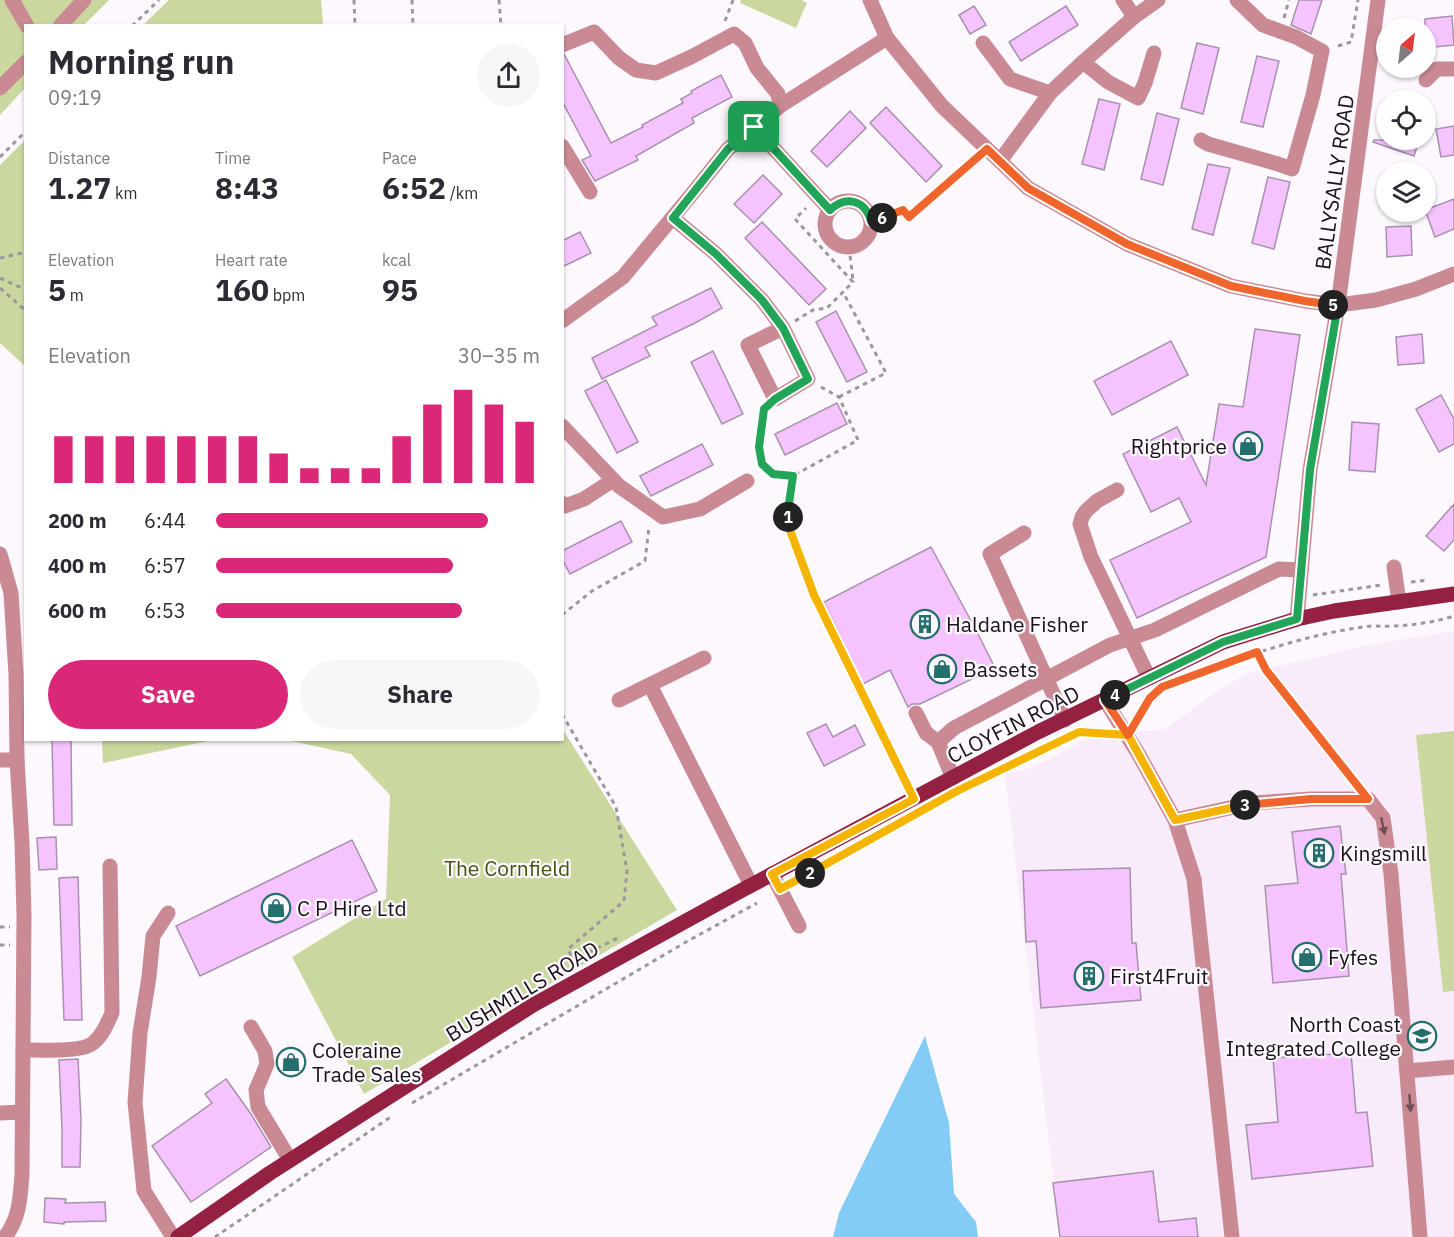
<!DOCTYPE html>
<html lang="en">
<head>
<meta charset="utf-8">
<style>
	:root { --surface:#fff; --page:#f7f7f7; --text:#2b2b33; --muted:#7c7c81; --accent:#db2777 }
	body { margin:0; font-family:"IBM Plex Sans",sans-serif; background:var(--page); color:var(--text); height:100vh; display:flex; flex-direction:column; font-size:22px; white-space:nowrap }
	* { box-sizing:border-box; margin:0 }
	p { font-size:20px; color:var(--muted) }
	.icon { flex:none; width:33px; height:33px; fill:none; stroke:currentColor; stroke-width:2; stroke-linecap:round; stroke-linejoin:round }
	.map { position:relative; flex:1; overflow:hidden }
	.details { position:absolute; left:24px; top:24px; width:540px; height:717px; display:flex; flex-direction:column; background:var(--surface); border-radius:0px; box-shadow:0 2px 4px #0004 }
	.details>* { flex:none }
	.needle { width:39px; rotate:28deg }
	.tools { position:absolute; left:1376px; top:18px; display:grid; gap:12px }
	.tools a { display:grid; place-items:center; width:60px; height:60px; border-radius:50%; background:var(--surface); box-shadow:0 2px 4px #0004; font-size:30px }
	.pin { position:absolute; display:grid; place-items:center; width:51px; height:51px; color:#fff; margin:-26px; border-radius:12px; box-shadow:0 3px 9px #0006 }
	.km { position:absolute; width:30px; height:30px; margin:-15px; border-radius:50%; background:#222; color:#fff; font-size:16px; line-height:30px; text-align:center }
	.round { display:grid; place-items:center; flex:none; width:63px; height:63px; border-radius:32px; background:var(--page) }
	.headline { display:flex; align-items:center; justify-content:space-between; height:102px; padding:0 24px }
	h1 { font-size:33px; font-weight:700; line-height:45px }
	.figures { display:grid; grid-template-columns:repeat(3,1fr); gap:9px; height:102px; padding:6px 24px }
	.figures div { display:grid; align-content:center }
	.figures b { font-size:30px; font-weight:700 }
	.figures small { font-size:16px; font-weight:400 }
	.figures p { font-size:16px }
	.chart { height:168px; padding:12px 24px }
	.chart p { display:flex; justify-content:space-between }
	.chart svg { width:100%; height:108px; margin-top:6px; stroke:var(--accent); stroke-width:6 }
	.action { display:flex; gap:12px; margin-top:auto; padding:12px 24px }
	.action a { flex:1; height:69px; border-radius:36px; background:var(--accent); color:#fff; font-size:24px; font-weight:700; line-height:69px; text-align:center }
	.action a+a { background:var(--page); color:var(--text) }
	ul { padding:0 24px; list-style:none; font-size:20px }
	li { display:grid; grid-template-columns:96px 72px 1fr; align-items:center; height:45px }
	li i { height:15px; border-radius:8px; background:var(--accent) }
	.map>svg:first-child { display:block }
</style>
</head>
<body>
<div class="map">
<svg width="1454" height="1237" viewBox="0 0 1454 1237">
	<rect width="100%" height="100%" fill="#fdf8fe"/>
	<!-- built -->
	<path fill="#f8ecfa" d="M1454 631V1237H1410L1407 1216 1409 1237H1060L1005 774 1034 767 1060 754 1088 736 1165 729 1209 697 1245 674 1368 645Z"/>
	<!-- green -->
	<g fill="#cad89f">
		<path d="M0 0H109L84 25 26 26 25 88 0 115Z"/>
		<path d="M169 0H321L323 25H143Z"/>
		<path d="M741 0H801L807 3 796 28 740 3Z"/>
		<path d="M25 140V366L0 343V165Z"/>
		<path d="M563 730 677 910 495 1016 364 1094 292 957 386 899 390 795 351 754 287 740H562Z"/>
		<path d="M1454 731V991L1443 992 1416 735Z"/>
		<path d="M102 740H213L103 763Z"/>
	</g>
	<!-- water -->
	<path fill="#82ccf5" d="M925 1036 949 1123 954 1194 976 1222 978 1237H833L839 1213Z"/>
	<!-- building -->
	<g fill="#f5c4fe" stroke="#a891ad" stroke-width="1.5">
		<path d="M1299 0H1322L1311 34 1291 25Z"/>
		<path d="M974 6 986 25 970 34 959 15Z"/>
		<path d="M1066 6 1078 25 1021 61 1009 42Z"/>
		<path d="M1452 16 1454 45 1425 48V19Z"/>
		<path d="M1197 43 1219 48 1203 114 1181 108Z"/>
		<path d="M564 54 611 143 643 127 642 125 683 103 681 99 692 93 691 91 721 75 732 97 692 118 694 123 636 156 638 160 595 181 582 160 591 156 562 101V55Z"/>
		<path d="M1257 56 1279 61 1263 127 1241 122Z"/>
		<path d="M1099 99 1120 104 1104 170 1082 164Z"/>
		<path d="M886 107 942 166 926 182 870 123Z"/>
		<path d="M850 111 866 128 827 167 811 151Z"/>
		<path d="M1157 113 1179 119 1163 185 1141 179Z"/>
		<path d="M1454 126V155L1441 157 1436 129Z"/>
		<path d="M1374 140H1419L1414 156 1373 142Z"/>
		<path d="M1208 164 1230 168 1213 235 1192 229Z"/>
		<path d="M763 175 782 194 754 223 734 204Z"/>
		<path d="M1268 177 1290 182 1274 249 1252 243Z"/>
		<path d="M1454 199V229L1435 237 1425 210Z"/>
		<path d="M762 222 826 289 809 305 745 238Z"/>
		<path d="M1411 226 1412 255 1387 257 1386 227Z"/>
		<path d="M580 232 591 253 562 267V241Z"/>
		<path d="M711 288 722 308 695 323 645 347 650 356 602 379 592 358 657 325 652 317Z"/>
		<path d="M836 311 867 372 847 382 816 322Z"/>
		<path d="M1255 329 1300 335 1266 557 1137 618 1110 560 1191 522 1179 498 1151 512 1123 454 1177 427 1206 485 1219 404 1243 407Z"/>
		<path d="M1422 334 1424 363 1398 365 1396 337Z"/>
		<path d="M1171 341 1188 375 1112 415 1094 381Z"/>
		<path d="M713 351 743 414 722 424 691 362Z"/>
		<path d="M606 380 638 442 617 453 585 391Z"/>
		<path d="M1441 395 1454 419V444L1439 452 1416 409Z"/>
		<path d="M837 403 847 424 785 455 775 434Z"/>
		<path d="M1352 422 1379 424 1375 472 1349 470Z"/>
		<path d="M702 444 713 465 651 496 640 476Z"/>
		<path d="M1454 504V540L1444 551 1426 536Z"/>
		<path d="M621 521 632 542 570 574 562 559V551Z"/>
		<path d="M931 547 975 628 995 668 920 704H912L908 707 890 670 863 684 824 602Z"/>
		<path d="M826 724 833 737 855 725 865 745 824 766 807 733Z"/>
		<path d="M52 740H71L72 825H54Z"/>
		<path d="M1340 826 1346 874H1341L1349 976 1273 983 1265 886 1298 883 1292 832Z"/>
		<path d="M56 837 57 869 39 870 37 838Z"/>
		<path d="M352 840 377 891 200 976 176 926Z"/>
		<path d="M1130 868 1132 943H1136L1141 1000 1041 1008 1036 941 1026 942 1023 871Z"/>
		<path d="M78 877 82 1020H64L59 878Z"/>
		<path d="M1351 1053 1356 1113 1367 1112 1373 1166 1252 1179 1246 1125 1278 1122 1273 1058Z"/>
		<path d="M78 1059 81 1120 80 1167H62V1129L59 1060Z"/>
		<path d="M226 1079 251 1114 271 1147 191 1202 152 1146 212 1103 205 1094Z"/>
		<path d="M1153 1171 1159 1222 1196 1218 1198 1237H1060L1053 1183Z"/>
		<path d="M45 1198 66 1199 65 1203 105 1202 106 1221 64 1222V1224L44 1222Z"/>
	</g>
	<g fill="none" stroke-linecap="round" stroke-linejoin="round">
		<!-- path -->
		<g stroke="#9d969e" stroke-width="3" stroke-dasharray="4.5 4.5" stroke-linecap="butt">
			<path d="M354 0 355 26"/>
			<path d="M412 0 413 26"/>
			<path d="M499 0 501 26"/>
			<path d="M1284 18 1289 0"/>
			<path d="M725 21 733 0"/>
			<path d="M132 26 159 0"/>
			<path d="M1338 46 1351 42 1358 0"/>
			<path d="M0 157 26 131"/>
			<path d="M871 221 903 210 909 217 975 159"/>
			<path d="M849 247 853 280"/>
			<path d="M0 258 26 252"/>
			<path d="M0 278 26 290"/>
			<path d="M0 288 26 311"/>
			<path d="M795 321 813 310 827 308 853 282 795 219 806 208"/>
			<path d="M821 387 839 397 858 440 793 476 787 510 790 530 814 595 906 784"/>
			<path d="M839 397 886 373 843 292"/>
			<path d="M764 409 759 447 762 464 773 474 793 476"/>
			<path d="M1411 582 1428 580"/>
			<path d="M1313 595 1381 585"/>
			<path d="M562 615 592 591 645 561 649 527"/>
			<path d="M1257 652 1266 670 1355 782"/>
			<path d="M1194 675C1249 655 1305 635 1363 627 1373 625 1384 627 1395 626 1415 625 1435 622 1454 616"/>
			<path d="M562 714 616 807 627 871 624 901 568 949 573 960 620 937"/>
			<path d="M1136 722 1150 698 1153 695"/>
			<path d="M1043 750 1079 732 1107 734"/>
			<path d="M0 927H10"/>
			<path d="M0 945H10"/>
			<path d="M412 1103 686 942 757 903"/>
			<path d="M215 1237 392 1116"/>
		</g>
		<!-- minor -->
		<g stroke="#ca8a94" stroke-width="15">
			<path d="M12 0 27 26"/>
			<path d="M870 0 887 38 942 106 1028 188 1127 244 1231 286 1305 301 1338 305 1376 300 1416 289 1454 274"/>
			<path d="M1123 0 1134 17"/>
			<path d="M60 26 84 0"/>
			<path d="M983 43 1010 79 1050 93"/>
			<path d="M562 45 594 32 619 58 636 70 656 73 691 57 734 34 745 43 757 68 778 94 780 106"/>
			<path d="M1083 62 1108 82 1138 98 1145 83 1154 53"/>
			<path d="M1426 80 1437 69H1454"/>
			<path d="M0 88 26 62"/>
			<path d="M754 127 830 210"/>
			<path d="M1201 140 1208 144 1278 164 1292 169 1313 95 1322 51 1296 37 1263 25 1237 0"/>
			<path d="M562 146 590 192"/>
			<path d="M1000 161 1050 93 1083 62 1134 17 1158 0"/>
			<circle cx="848" cy="224" r="23"/>
			<path d="M673 218 716 254 762 300 783 328 808 379 775 399 748 345 783 328"/>
			<path d="M562 321 623 277 692 194 728 149 780 106 887 38"/>
			<path d="M562 426 619 486 663 517 700 509 747 481"/>
			<path d="M1117 490 1097 501 1086 511 1082 517 1080 524 1091 557 1149 678"/>
			<path d="M562 503 565 506 584 499 613 480"/>
			<path d="M1024 533 990 554 1065 720"/>
			<path d="M0 554 11 593 16 675 17 760 22 843 24 915 22 1175C20 1198 20 1217 5 1237"/>
			<path d="M1394 567 1399 602"/>
			<path d="M1297 619 1310 470 1338 305 1378 0"/>
			<path d="M650 685 751 885"/>
			<path d="M619 700 704 658"/>
			<path d="M1105 700 1139 755 1175 820 1194 879 1232 1237"/>
			<path d="M916 713 926 733 938 742 953 778"/>
			<path d="M938 742 954 728 1110 645 1155 630 1279 569 1301 570"/>
			<path d="M0 760H17"/>
			<path d="M1175 820 1252 803 1311 799H1368L1383 818 1391 874 1420 1237"/>
			<path d="M772 874 799 926"/>
			<path d="M168 913 153 936 149 977 140 1033 135 1102 144 1191 173 1237"/>
			<path d="M251 1027 265 1051 267 1064 256 1090 258 1107 290 1160"/>
			<path d="M23 1050C39 1050 77 1052 90 1045 101 1039 107 1024 112 1013L110 866"/>
			<path d="M1407 1071 1454 1067"/>
			<path d="M0 1113 22 1112"/>
		</g>
		<!-- major -->
		<path stroke="#942142" stroke-width="15" d="M178 1237 270 1173 533 1005 746 888 1038 732 1223 642 1297 619 1334 611 1454 594"/>
	</g>
	<!-- one-way arrows -->
	<defs><path id="oneway-solid" d="M-6-.8H1V-3.2L6.5 0L1 3.2V.8H-6Z" transform="scale(1.5)"/></defs>
	<g fill="#714d57">
		<use href="#oneway-solid" transform="translate(1383 826) rotate(78)"/>
		<use href="#oneway-solid" transform="translate(1410 1103) rotate(86)"/>
	</g>
	<g fill="none" stroke-linecap="round" stroke-linejoin="round">
		<!-- split-1 casing -->
		<g stroke="#fff" stroke-width="12">
			<path id="split-1" d="M754 127 728 149 673 218 716 254 762 300 783 328 808 379 775 399 764 409 759 447 762 464 773 474 793 476 788 510V517"/>
		</g>
		<!-- split-2 casing -->
		<g stroke="#fff" stroke-width="12">
			<path id="split-2" d="M788 517 790 530 814 595 914 799 772 874 780 889 810 873"/>
		</g>
		<!-- split-3 casing -->
		<g stroke="#fff" stroke-width="12">
			<path id="split-3" d="M810 873 957 791 1079 732 1128 735 1175 820 1245 805"/>
		</g>
		<!-- split-4 casing -->
		<g stroke="#fff" stroke-width="12">
			<path id="split-4" d="M1115 695 1105 700 1128 735 1150 698 1162 687 1257 652 1266 670 1368 799H1311L1245 805"/>
		</g>
		<!-- split-5 casing -->
		<g stroke="#fff" stroke-width="12">
			<path id="split-5" d="M1115 695 1223 642 1297 619 1310 470 1338 305H1333"/>
		</g>
		<!-- split-6 casing -->
		<g stroke="#fff" stroke-width="12">
			<path id="split-6" d="M882 218 903 210 909 217 987 149 1028 188 1127 244 1231 286 1305 301 1333 305"/>
		</g>
		<!-- split-7 casing -->
		<g stroke="#fff" stroke-width="12">
			<path id="split-7" d="M754 127 830 210C846 195 865 200 871 221L882 218"/>
		</g>
		<!-- split-1 -->
		<use href="#split-1" stroke="#22a559" stroke-width="8"/>
		<!-- split-2 -->
		<use href="#split-2" stroke="#f5b400" stroke-width="8"/>
		<!-- split-3 -->
		<use href="#split-3" stroke="#f5b400" stroke-width="8"/>
		<!-- split-4 -->
		<use href="#split-4" stroke="#f0652b" stroke-width="8"/>
		<!-- split-5 -->
		<use href="#split-5" stroke="#22a559" stroke-width="8"/>
		<!-- split-6 -->
		<use href="#split-6" stroke="#f0652b" stroke-width="8"/>
		<!-- split-7 -->
		<use href="#split-7" stroke="#22a559" stroke-width="8"/>
	</g>
	<!-- icons -->
	<defs>
		<g id="shop-ring" transform="scale(1.5)"><circle r="9.5" fill="#fdf8fe" stroke="#246e6b" stroke-width="1.5"/><path d="M-5-2.5h2.3a2.7 3.5 0 0 1 5.4 0H5L5.5 6h-11ZM-1.5-2.5h3a1.5 2.3 0 0 0-3 0Z" fill="#246e6b"/></g>
		<g id="building-ring" transform="scale(1.5)"><circle r="9.5" fill="#fdf8fe" stroke="#246e6b" stroke-width="1.5"/><path d="M-4-6H4V6H1V3H-1V6H-4ZM-2.5-4.3h1.7v1.8h-1.7ZM.8-4.3h1.7v1.8H.8ZM-2.5-1h1.7V.8h-1.7ZM.8-1h1.7V.8H.8Z" fill="#246e6b"/></g>
		<g id="school-ring" transform="scale(1.5)"><circle r="9.5" fill="#fdf8fe" stroke="#246e6b" stroke-width="1.5"/><path d="M0-5L7-2L0 1L-7-2ZM-4 1L0 2.5L4 1V4Q0 6-4 4Z" fill="#246e6b"/></g>
	</defs>
	<g fill-rule="evenodd">
		<use href="#shop-ring" x="1248" y="446"/>
		<use href="#building-ring" x="925" y="624"/>
		<use href="#shop-ring" x="942" y="669"/>
		<use href="#building-ring" x="1319" y="853"/>
		<use href="#shop-ring" x="276" y="908"/>
		<use href="#shop-ring" x="1307" y="957"/>
		<use href="#building-ring" x="1089" y="976"/>
		<use href="#school-ring" x="1422" y="1036"/>
		<use href="#shop-ring" x="291" y="1062"/>
	</g>
	<g text-anchor="middle" dominant-baseline="central" stroke-width="4.5" stroke-linejoin="round" paint-order="stroke">
		<!-- street labels -->
		<g font-size="21" fill="#18101a" stroke="#fdf8fe">
			<text transform="translate(1334 182) rotate(-82)">BALLYSALLY ROAD</text>
			<text transform="translate(1013 724) rotate(-27)">CLOYFIN ROAD</text>
			<text transform="translate(522 991) rotate(-31)">BUSHMILLS ROAD</text>
		</g>
		<!-- poi labels -->
		<g font-size="21" fill="#18101a" stroke="#fdf8fe" text-anchor="start">
			<text x="1227" y="446" text-anchor="end">Rightprice</text>
			<text x="946" y="624">Haldane Fisher</text>
			<text x="963" y="669">Bassets</text>
			<text x="1340" y="853">Kingsmill</text>
			<text x="297" y="908">C P Hire Ltd</text>
			<text x="1328" y="957">Fyfes</text>
			<text x="1110" y="976">First4Fruit</text>
			<text x="1401" y="1024" text-anchor="end">North Coast<tspan x="1401" dy="24">Integrated College</tspan></text>
			<text x="312" y="1050">Coleraine<tspan x="312" dy="24">Trade Sales</tspan></text>
		</g>
		<!-- park labels -->
		<g font-size="21" fill="#485312" stroke="#fdf8fe">
			<text x="507" y="868">The Cornfield</text>
		</g>
	</g>
</svg>
<div class="tools">
<a><svg class="needle" viewBox="-14 -14 28 28"><path d="M0-13l5 13h-10z" fill="#e53935"/><path d="M0 13l5-13h-10z" fill="#7c7c81"/></svg></a>
<a><svg class="icon" aria-label="locate" viewBox="0 0 24 24"><circle cx="12" cy="12" r="6"/><path d="M12 2v4M12 18v4M2 12h4M18 12h4"/></svg></a>
<a><svg class="icon" aria-label="layers" viewBox="0 0 24 24"><path d="M12 4l9 5-9 5-9-5zM3 14l9 5 9-5"/></svg></a>
</div>
<div class="pin" style="left:754px;top:127px;background:#1e9e55"><svg class="icon" aria-label="arrive" viewBox="0 0 24 24"><path d="M6 21V4h12l-3 4 3 4H6"/></svg></div>
<b class="km" style="left:788px;top:517px">1</b>
<b class="km" style="left:810px;top:873px">2</b>
<b class="km" style="left:1245px;top:805px">3</b>
<b class="km" style="left:1115px;top:695px">4</b>
<b class="km" style="left:1333px;top:305px">5</b>
<b class="km" style="left:882px;top:218px">6</b>
<section class="details">
<div class="headline"><div><h1>Morning run</h1><p>09:19</p></div><a class="round"><svg class="icon" aria-label="share" viewBox="0 0 24 24"><path d="M12 15V3M7 8l5-5 5 5M5 13v7h14v-7"/></svg></a></div>
<div class="figures">
<div><p>Distance</p><b>1.27<small> km</small></b></div>
<div><p>Time</p><b>8:43</b></div>
<div><p>Pace</p><b>6:52<small> /km</small></b></div>
</div>
<div class="figures">
<div><p>Elevation</p><b>5<small> m</small></b></div>
<div><p>Heart rate</p><b>160<small> bpm</small></b></div>
<div><p>kcal</p><b>95</b></div>
</div>
<div class="chart"><p><span>Elevation</span>30–35 m</p>
<svg viewBox="0 0 160 44" preserveAspectRatio="none"><path d="M5 44V25M15 44V25M25 44V25M35 44V25M45 44V25M55 44V25M65 44V25M75 44V32M85 44V38M95 44V38M105 44V38M115 44V25M125 44V12M135 44V6M145 44V12M155 44V19"/></svg>
</div>
<ul>
<li><b>200 m</b>6:44<i style="width:84%"></i></li>
<li><b>400 m</b>6:57<i style="width:73%"></i></li>
<li><b>600 m</b>6:53<i style="width:76%"></i></li>
</ul>
<div class="action"><a>Save</a><a>Share</a></div>
</section>
</div>
</body>
</html>
